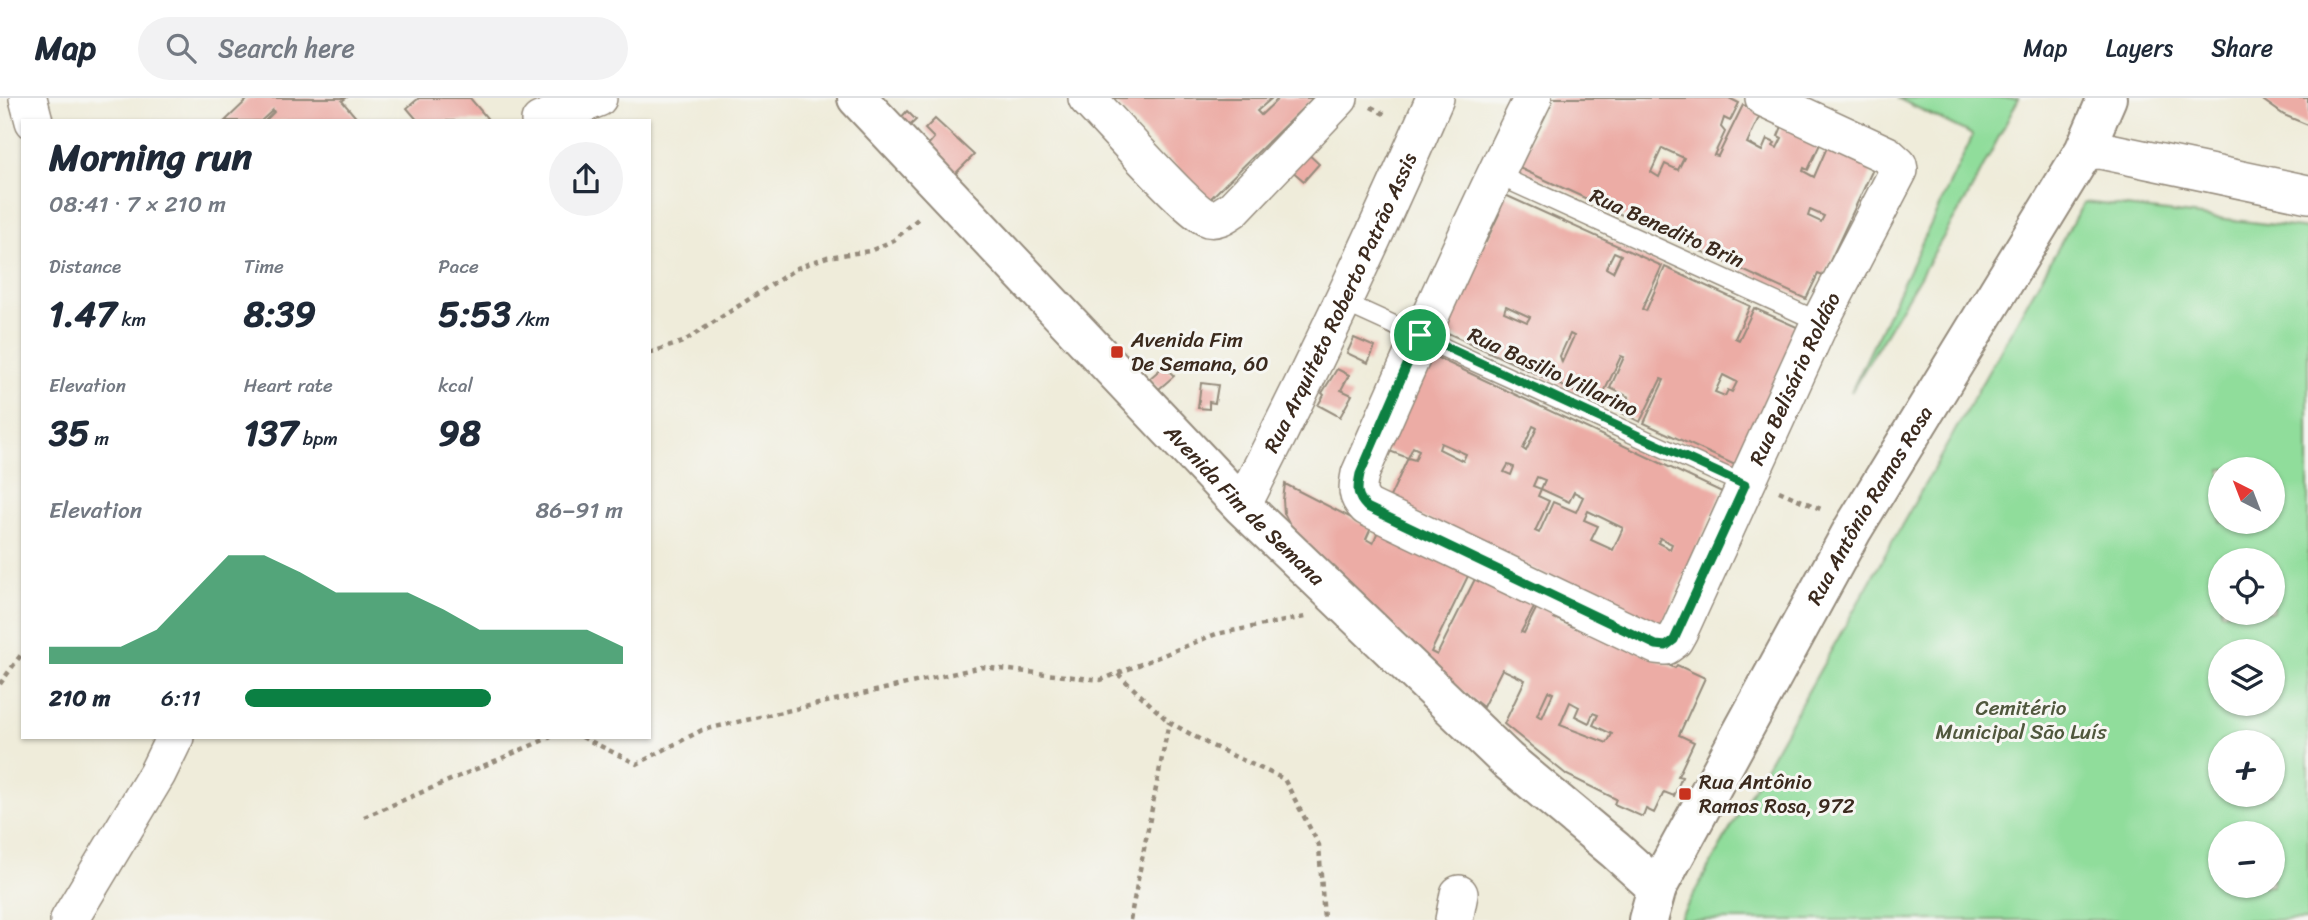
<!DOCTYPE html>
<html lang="en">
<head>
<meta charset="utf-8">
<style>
	:root { --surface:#fff; --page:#f2f2f3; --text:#1f2937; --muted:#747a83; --line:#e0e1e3; --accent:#0b8043 }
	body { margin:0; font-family:Sriracha,sans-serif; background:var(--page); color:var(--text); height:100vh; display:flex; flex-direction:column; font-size:26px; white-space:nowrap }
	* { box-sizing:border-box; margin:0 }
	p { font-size:23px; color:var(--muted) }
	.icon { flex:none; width:38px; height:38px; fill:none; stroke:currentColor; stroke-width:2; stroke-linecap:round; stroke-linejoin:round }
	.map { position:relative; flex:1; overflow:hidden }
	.panel { position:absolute; left:21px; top:21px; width:630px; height:620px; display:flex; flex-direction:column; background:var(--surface); border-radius:0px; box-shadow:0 2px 5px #0004 }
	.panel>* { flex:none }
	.needle { width:46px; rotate:318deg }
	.buttons { position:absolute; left:2208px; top:359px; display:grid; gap:14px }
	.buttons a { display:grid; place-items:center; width:77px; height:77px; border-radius:50%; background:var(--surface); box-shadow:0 2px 5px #0004; font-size:35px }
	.pin { position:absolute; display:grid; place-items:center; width:60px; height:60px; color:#fff; margin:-30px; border:4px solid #fff; border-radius:50%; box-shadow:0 2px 7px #0007 }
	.round { display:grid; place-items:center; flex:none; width:74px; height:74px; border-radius:37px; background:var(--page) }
	.head { display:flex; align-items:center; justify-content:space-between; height:119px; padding:0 28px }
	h1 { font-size:38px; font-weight:700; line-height:52px }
	.metrics { display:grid; grid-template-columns:repeat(3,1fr); gap:10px; height:119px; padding:7px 28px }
	.metrics div { display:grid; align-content:center }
	.metrics b { font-size:35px; font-weight:700 }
	.metrics small { font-size:19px; font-weight:400 }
	.metrics p { font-size:19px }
	.chart { height:196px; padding:14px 28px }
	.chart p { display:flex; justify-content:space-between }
	.chart svg { width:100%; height:126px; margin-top:7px; fill:var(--accent); opacity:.7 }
	ul { padding:0 28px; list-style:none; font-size:23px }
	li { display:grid; grid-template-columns:112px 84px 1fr; align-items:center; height:52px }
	li i { height:18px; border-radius:9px; background:var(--accent) }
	header { display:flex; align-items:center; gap:42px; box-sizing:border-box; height:98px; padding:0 35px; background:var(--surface); border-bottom:2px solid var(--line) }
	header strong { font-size:33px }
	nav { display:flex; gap:38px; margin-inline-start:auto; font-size:24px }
	.search { width:490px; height:63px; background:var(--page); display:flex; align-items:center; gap:18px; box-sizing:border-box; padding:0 24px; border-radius:38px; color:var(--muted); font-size:26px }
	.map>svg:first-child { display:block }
</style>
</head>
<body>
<header>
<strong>Map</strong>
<div class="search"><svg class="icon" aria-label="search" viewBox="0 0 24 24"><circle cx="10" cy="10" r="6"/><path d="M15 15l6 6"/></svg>Search here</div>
<nav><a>Map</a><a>Layers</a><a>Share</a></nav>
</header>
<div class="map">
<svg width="2308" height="822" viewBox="0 0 2308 822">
	<rect width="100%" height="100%" fill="#f6f6f2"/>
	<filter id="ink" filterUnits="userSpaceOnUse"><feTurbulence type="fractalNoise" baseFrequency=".0143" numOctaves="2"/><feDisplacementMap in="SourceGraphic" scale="14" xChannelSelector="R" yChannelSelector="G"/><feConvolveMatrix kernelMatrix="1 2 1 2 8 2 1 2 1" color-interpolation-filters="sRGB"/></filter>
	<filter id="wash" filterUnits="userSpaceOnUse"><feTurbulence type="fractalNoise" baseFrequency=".00686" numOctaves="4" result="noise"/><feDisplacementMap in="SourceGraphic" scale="28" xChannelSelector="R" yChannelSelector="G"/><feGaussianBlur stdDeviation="1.57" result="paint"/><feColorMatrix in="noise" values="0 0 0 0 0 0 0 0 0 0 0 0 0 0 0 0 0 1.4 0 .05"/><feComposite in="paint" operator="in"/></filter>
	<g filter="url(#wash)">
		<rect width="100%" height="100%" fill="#efecda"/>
		<!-- green -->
		<g fill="#90dd9b" stroke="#66845c" stroke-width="2" fill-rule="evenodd">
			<path d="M1897 0H2019L1972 91 1851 294 1973 37Z"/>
			<path d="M2084 104 2308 131V822H1679ZM2221 371H2273V424H2221ZM2221 462H2273V514H2221ZM2221 553H2273V606H2221ZM2221 644H2273V696H2221ZM2221 735H2273V788H2221Z"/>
		</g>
		<g id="blocks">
			<!-- building -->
			<g fill="#ecaca5" fill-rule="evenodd">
				<path d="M249 0H346L342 3 359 23H265L274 14 273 12 261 23H225Z"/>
				<path d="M419 0H470L487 20 482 23H418L407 10Z"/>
				<path d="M1111 0H1272L1257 13 1261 17 1279 0H1313L1209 102Z"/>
				<path d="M1551 0H1729L1739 5 1730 23 1724 20 1721 29 1725 34 1714 57 1718 58 1743 7 1761 15 1747 45 1762 53 1767 41 1775 45 1773 48 1777 50 1782 40 1778 38 1783 26 1821 44 1808 72 1804 70 1803 73 1814 79 1828 47 1874 69 1823 178 1818 176 1806 201 1517 69ZM1662 50 1684 60 1678 72 1665 66 1659 79 1651 74ZM1810 112 1824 118 1821 124 1808 118Z"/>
				<path d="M2260 0H2308V27L2284 17Z"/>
				<path d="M907 13 916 22 906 31 898 23Z"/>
				<path d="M935 21 974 57 952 79 927 48 934 40 925 31Z"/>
				<path d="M1306 54 1319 66 1304 83 1291 72Z"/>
				<path d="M1503 96 1662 168 1642 211 1646 213 1665 169 1750 208 1735 240 1739 242 1754 210 1799 230 1735 367 1644 325 1664 282 1661 281 1640 324 1622 315 1629 299 1610 290 1624 259 1621 258 1599 305 1439 231 1481 142 1486 144 1499 116 1495 114ZM1614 154 1621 157 1613 174 1606 170ZM1506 208 1530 219 1527 224 1504 214ZM1570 236 1574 238 1562 264 1560 258ZM1723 277 1737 284 1732 294 1728 292 1725 298 1715 294Z"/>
				<path d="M1354 240 1375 249 1368 265 1347 255Z"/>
				<path d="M1427 255 1722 394 1660 530 1388 403 1408 360 1415 362 1419 352 1413 349 1408 360 1384 351ZM1533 328 1537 330 1526 353 1523 351ZM1441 345 1466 356 1463 363 1439 351ZM1508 367 1514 369 1511 377 1504 374ZM1537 379 1545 382 1541 391 1569 404 1574 394 1583 399 1576 414 1553 404 1539 435 1535 433 1549 403 1538 398 1541 391 1533 388ZM1588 413 1623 430 1613 452 1591 442 1598 428 1584 422ZM1660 440 1672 446 1670 451 1658 445Z"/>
				<path d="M1164 268 1174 278 1159 291 1149 281Z"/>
				<path d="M1337 271 1349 277 1341 292 1352 297 1340 319 1318 307 1324 297 1322 295Z"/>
				<path d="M1201 285 1218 287 1215 305 1209 304V311L1198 310Z"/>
				<path d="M1285 386 1371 430 1366 441 1373 445 1378 433 1469 476 1431 554 1437 557 1476 479 1536 506 1521 534 1524 535 1538 507 1557 516 1554 520 1578 531 1580 527 1675 570 1677 567 1705 580 1679 637 1694 644 1678 678 1682 679 1674 698 1664 694 1654 715 1646 711 1643 719 1614 706 1616 701 1567 677 1504 626 1525 582 1502 571 1483 609 1426 564 1403 549 1407 540 1384 528 1292 431 1284 415 1283 402ZM1548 593 1553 595 1542 620 1537 617ZM1570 604 1579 609 1575 618 1589 625 1593 615 1598 617 1593 627 1612 636 1607 645 1560 627Z"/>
			</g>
		</g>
	</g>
	<g filter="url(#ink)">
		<use href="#blocks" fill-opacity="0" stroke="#958b7c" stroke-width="2"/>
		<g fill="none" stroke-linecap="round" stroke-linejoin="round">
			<!-- lane casing -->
			<g stroke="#958b7c" stroke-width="21">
				<g id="lane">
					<path d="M1495 76 1820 224"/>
					<path d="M1341 203 1745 387"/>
				</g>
			</g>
			<!-- street casing -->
			<g stroke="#958b7c" stroke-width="40">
				<g id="street">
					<path d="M28 0 34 23"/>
					<path d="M1087 0C1106 19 1190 115 1208 120 1218 122 1225 116 1233 111L1339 0"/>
					<path id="s1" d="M1533 0C1471 124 1415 250 1360 376 1357 391 1356 398 1367 409L1656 547 1666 548 1674 542 1679 533 1820 224 1899 72 1898 67 1887 57 1764 0"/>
					<path d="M540 23 598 0"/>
					<path d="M2084 53 2100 52 2308 96"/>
					<path id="s2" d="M1242 408C1310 275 1376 137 1435 0"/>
					<path d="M69 822 157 676 175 639"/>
					<path d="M1454 822 1459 796"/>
				</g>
			</g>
			<!-- secondary casing -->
			<g stroke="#958b7c" stroke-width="42">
				<g id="secondary">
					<path id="s3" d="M857 0 1242 408 1507 662 1615 752 1657 790"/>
					<path id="s4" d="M1648 822 1657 790 1853 431 2084 53 2107 0"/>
				</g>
			</g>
			<!-- path -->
			<g stroke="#958b7c" stroke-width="4.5" stroke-dasharray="5 5" stroke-linecap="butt">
				<path d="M1371 9 1388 18"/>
				<path d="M649 255 683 244 797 170 827 159 870 153 894 142 920 119"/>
				<path d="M1779 393 1823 412"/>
				<path d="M1118 576 1169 624 1210 647 1284 681 1319 747 1324 822"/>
				<path d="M0 586 23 554"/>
				<path d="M582 639 637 666 702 632 982 569 1101 582 1216 536 1305 519"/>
				<path d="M364 719 551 639"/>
				<path d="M1130 822 1169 624"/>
			</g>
			<!-- lane -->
			<use href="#lane" stroke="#fff" stroke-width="18"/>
			<!-- street -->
			<use href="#street" stroke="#fff" stroke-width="37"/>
			<!-- secondary -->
			<use href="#secondary" stroke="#fff" stroke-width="38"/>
		</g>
	</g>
	<g fill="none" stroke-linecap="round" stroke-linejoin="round" filter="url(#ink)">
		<!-- route casing -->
		<g stroke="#fff" stroke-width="14">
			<path id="route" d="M1420 237 1745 387 1674 542 1666 548 1656 547 1367 409C1356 398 1357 391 1360 376Z"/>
		</g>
		<!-- route -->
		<use href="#route" stroke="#0b8043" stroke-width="9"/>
	</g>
	<!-- markers -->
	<g fill="#c8321e" stroke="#f6f6f2" stroke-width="2.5">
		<rect x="1110" y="247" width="14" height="14" rx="3.5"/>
		<rect x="1678" y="689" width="14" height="14" rx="3.5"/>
	</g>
	<g text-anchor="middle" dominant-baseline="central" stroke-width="6" stroke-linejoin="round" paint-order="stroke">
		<!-- street labels -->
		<g font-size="21" fill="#3b2a1e" stroke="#f6f6f2">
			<text transform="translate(1667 130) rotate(24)">Rua Benedito Brin</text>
			<text stroke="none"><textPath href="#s2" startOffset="226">Rua Arquiteto Roberto Patrão Assis</textPath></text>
			<text transform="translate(1553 274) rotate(25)">Rua Basilio Villarino</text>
			<text stroke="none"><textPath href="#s1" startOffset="1078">Rua Belisário Roldão</textPath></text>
			<text stroke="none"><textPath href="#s3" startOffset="562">Avenida Fim de Semana</textPath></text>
			<text stroke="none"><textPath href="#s4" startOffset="471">Rua Antônio Ramos Rosa</textPath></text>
		</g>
		<!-- poi labels -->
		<g font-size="21" fill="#3b2a1e" stroke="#f6f6f2" text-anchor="start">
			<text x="1131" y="242">Avenida Fim<tspan x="1131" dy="24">De Semana, 60</tspan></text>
			<text x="1699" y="684">Rua Antônio<tspan x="1699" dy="24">Ramos Rosa, 972</tspan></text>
		</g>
		<!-- park labels -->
		<g font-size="21" fill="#50573d" stroke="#f6f6f2">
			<text x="2021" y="610">Cemitério<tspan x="2021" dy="24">Municipal São Luís</tspan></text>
		</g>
	</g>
</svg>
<div class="buttons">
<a><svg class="needle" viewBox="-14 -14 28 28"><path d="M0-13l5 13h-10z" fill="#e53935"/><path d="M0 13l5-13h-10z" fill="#747a83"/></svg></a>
<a><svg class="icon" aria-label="locate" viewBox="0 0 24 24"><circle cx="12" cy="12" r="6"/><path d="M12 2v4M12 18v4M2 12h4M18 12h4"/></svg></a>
<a><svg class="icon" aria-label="layers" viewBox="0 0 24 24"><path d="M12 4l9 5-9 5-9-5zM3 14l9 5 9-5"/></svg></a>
<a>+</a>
<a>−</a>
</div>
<div class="pin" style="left:1420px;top:237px;background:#1e9e55"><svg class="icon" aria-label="arrive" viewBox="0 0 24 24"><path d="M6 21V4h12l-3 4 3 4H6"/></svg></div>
<section class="panel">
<div class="head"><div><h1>Morning run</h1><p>08:41 · 7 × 210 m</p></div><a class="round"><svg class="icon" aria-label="share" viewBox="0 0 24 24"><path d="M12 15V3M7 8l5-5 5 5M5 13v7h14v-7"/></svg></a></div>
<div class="metrics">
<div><p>Distance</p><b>1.47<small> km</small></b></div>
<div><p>Time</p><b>8:39</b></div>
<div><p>Pace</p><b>5:53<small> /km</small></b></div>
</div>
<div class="metrics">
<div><p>Elevation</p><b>35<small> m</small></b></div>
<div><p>Heart rate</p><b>137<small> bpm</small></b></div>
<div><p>kcal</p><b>98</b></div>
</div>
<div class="chart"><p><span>Elevation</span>86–91 m</p>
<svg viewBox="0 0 160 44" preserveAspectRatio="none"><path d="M0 44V38L10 38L20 38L30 32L40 19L50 6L60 6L70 12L80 19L90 19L100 19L110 25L120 32L130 32L140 32L150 32L160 38V44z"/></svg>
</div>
<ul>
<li><b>210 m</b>6:11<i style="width:65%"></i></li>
</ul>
</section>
</div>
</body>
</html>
